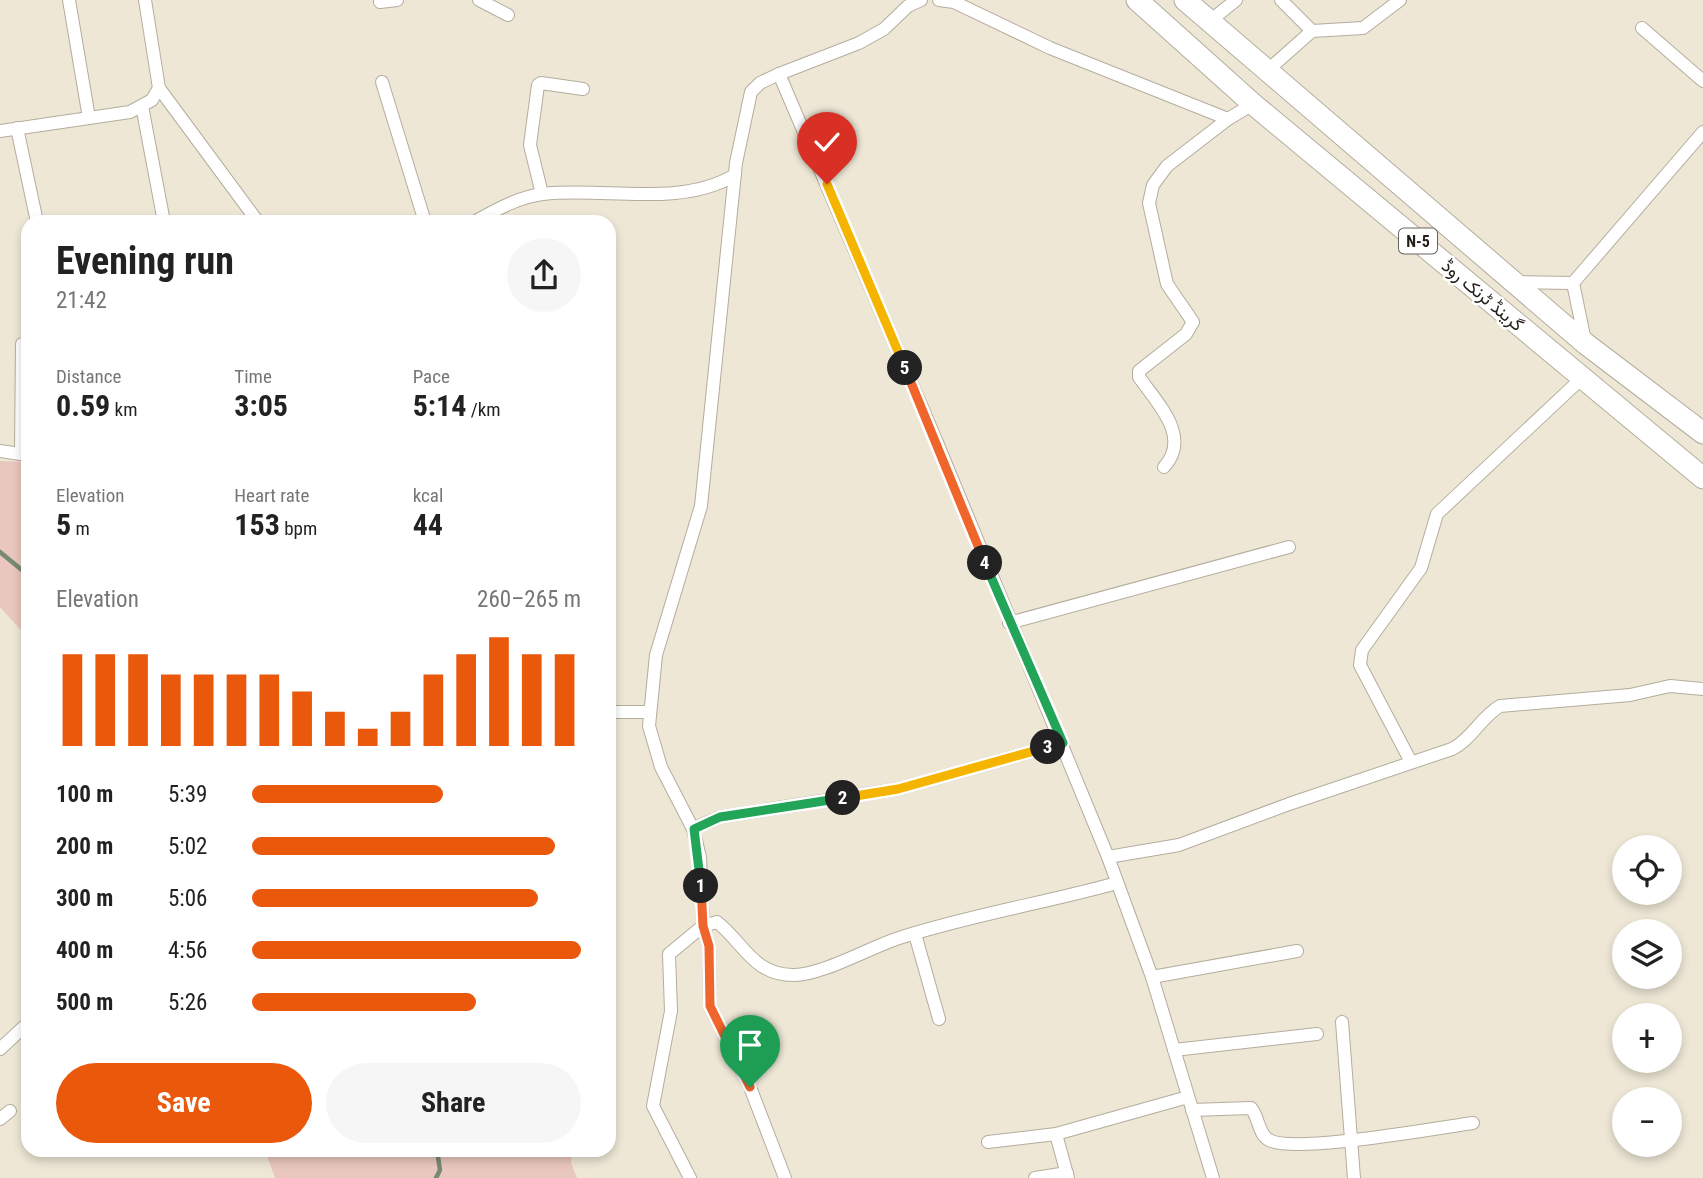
<!DOCTYPE html>
<html lang="en">
<head>
<meta charset="utf-8">
<style>
	:root { --surface:#fff; --page:#f6f6f6; --text:#222; --muted:#767676; --accent:#ea580c }
	body { margin:0; font-family:"Roboto Condensed",Vazirmatn,sans-serif; background:var(--page); color:var(--text); height:100vh; display:flex; flex-direction:column; font-size:26px; white-space:nowrap }
	* { box-sizing:border-box; margin:0 }
	p { font-size:23px; color:var(--muted) }
	.icon { flex:none; width:38px; height:38px; fill:none; stroke:currentColor; stroke-width:2; stroke-linecap:round; stroke-linejoin:round }
	.map { position:relative; flex:1; overflow:hidden }
	.drawer { position:absolute; left:21px; top:215px; width:595px; height:942px; display:flex; flex-direction:column; background:var(--surface); border-radius:21px; box-shadow:0 4px 10px #0003 }
	.drawer>* { flex:none }
	.fabs { position:absolute; left:1612px; top:835px; display:grid; gap:14px }
	.fabs a { display:grid; place-items:center; width:70px; height:70px; border-radius:50%; background:var(--surface); box-shadow:0 4px 10px #0003; font-size:35px }
	.pin { position:absolute; display:grid; place-items:center; width:60px; height:60px; color:#fff; margin:-72px -30px; border-radius:50% 50% 50% 0; rotate:-45deg; box-shadow:0 0 7px #0007 }
	.pin .icon { rotate:45deg }
	.km { position:absolute; width:35px; height:35px; margin:-18px; border-radius:50%; background:#222; color:#fff; font-size:19px; line-height:35px; text-align:center }
	.round { display:grid; place-items:center; flex:none; width:74px; height:74px; border-radius:37px; background:var(--page) }
	.summary { display:flex; align-items:center; justify-content:space-between; height:119px; padding:0 35px }
	h1 { font-size:38px; font-weight:700; line-height:52px }
	.figures { display:grid; grid-template-columns:repeat(3,1fr); gap:10px; height:119px; padding:7px 35px }
	.figures div { display:grid; align-content:center }
	.figures b { font-size:30px; font-weight:700 }
	.figures small { font-size:19px; font-weight:400 }
	.figures p { font-size:19px }
	.chart { height:196px; padding:14px 35px }
	.chart p { display:flex; justify-content:space-between }
	.chart svg { width:100%; height:126px; margin-top:7px; stroke:var(--accent); stroke-width:6 }
	.cta { display:flex; gap:14px; margin-top:auto; padding:14px 35px }
	.cta a { flex:1; height:80px; border-radius:42px; background:var(--accent); color:#fff; font-size:28px; font-weight:700; line-height:80px; text-align:center }
	.cta a+a { background:var(--page); color:var(--text) }
	ul { padding:0 35px; list-style:none; font-size:23px }
	li { display:grid; grid-template-columns:112px 84px 1fr; align-items:center; height:52px }
	li i { height:18px; border-radius:9px; background:var(--accent) }
	.map>svg:first-child { display:block }
</style>
</head>
<body>
<div class="map">
<svg width="1703" height="1178" viewBox="0 0 1703 1178">
	<rect width="100%" height="100%" fill="#eee7d6"/>
	<!-- green -->
	<g fill="#eac7be">
		<path d="M0 461 28 462V638L0 607Z"/>
		<path d="M265 1150H572L571 1163 577 1178H275Z"/>
	</g>
	<g fill="none" stroke-linecap="round" stroke-linejoin="round">
		<!-- stream -->
		<g stroke="#788a72" stroke-width="4.5">
			<path d="M0 552 28 575"/>
			<path d="M436 1178 440 1170 437 1150"/>
		</g>
		<!-- street casing -->
		<g stroke="#b4ad9d" stroke-width="14">
			<g id="street">
				<path d="M69 0 89 118"/>
				<path d="M145 0 159 88 258 222"/>
				<path d="M479 0 508 15"/>
				<path d="M939 0 954 2 1050 48 1228 119 1253 104"/>
				<path d="M1281 0 1312 31"/>
				<path d="M380 2 397 0"/>
				<path d="M1210 21 1236 0"/>
				<path d="M1642 28 1703 81"/>
				<path d="M1268 70 1312 31 1363 28 1400 0"/>
				<path d="M779 74 936 440 1108 857"/>
				<path d="M382 82 425 222"/>
				<path d="M142 106 164 222"/>
				<path d="M17 128 37 222"/>
				<path d="M0 131 130 112 152 100 159 88"/>
				<path d="M542 194 530 145 538 85 541 83 583 89"/>
				<path d="M474 222C496 210 518 197 543 194 604 187 680 208 735 175"/>
				<path d="M1514 282 1573 283 1703 132"/>
				<path d="M1573 283 1585 341"/>
				<path d="M0 451 27 455"/>
				<path d="M21 454 22 344"/>
				<path d="M1164 467C1192 437 1157 403 1139 377V371L1186 334 1193 322 1167 284 1149 203 1153 185 1167 166 1228 119"/>
				<path d="M1009 623 1289 547"/>
				<path d="M609 712H650"/>
				<path d="M1411 762 1360 665 1362 650 1421 568 1437 514 1582 378"/>
				<path d="M693 829 720 817 898 789 1063 743"/>
				<path d="M915 934 939 1019"/>
				<path d="M1152 977 1297 951"/>
				<path d="M1342 1022 1354 1178"/>
				<path d="M0 1049 28 1023"/>
				<path d="M1174 1050 1317 1034"/>
				<path d="M1192 1110 1251 1108C1259 1117 1258 1134 1269 1140 1293 1154 1437 1128 1473 1123"/>
				<path d="M0 1119 10 1111"/>
				<path d="M1056 1134 1068 1178"/>
				<path d="M988 1142 1056 1134 1188 1097"/>
				<path d="M690 1178 653 1106 671 1011 669 954 703 926 717 922C743 942 753 975 793 975 820 976 871 947 899 938 970 915 1045 903 1117 883"/>
				<path d="M785 1178 750 1087 710 1006 709 946 703 926 700 857 693 829 661 767 649 726 656 655 701 506 736 163 751 92 760 83 779 74 859 43 884 29 908 6 921 0"/>
				<path d="M1035 1178 1067 1173"/>
				<path d="M1213 1178 1152 977 1108 857 1179 845 1289 804 1452 749C1471 740 1481 717 1500 706L1630 695 1670 686 1703 689"/>
			</g>
		</g>
		<!-- highway casing -->
		<g stroke="#b4ad9d" stroke-width="23">
			<g id="highway">
				<path d="M1137 0 1253 104 1703 478"/>
				<path d="M1185 0 1586 344 1703 433"/>
			</g>
		</g>
		<!-- street -->
		<use href="#street" stroke="#fff" stroke-width="12"/>
		<!-- highway -->
		<use href="#highway" stroke="#fff" stroke-width="21"/>
	</g>
	<g fill="none" stroke-linecap="round" stroke-linejoin="round">
		<!-- split-1 casing -->
		<g stroke="#fff" stroke-width="14">
			<path id="split-1" d="M701 886 703 926 709 946 710 1006 750 1087"/>
		</g>
		<!-- split-2 casing -->
		<g stroke="#fff" stroke-width="14">
			<path id="split-2" d="M701 886 694 829 720 817 843 798"/>
		</g>
		<!-- split-3 casing -->
		<g stroke="#fff" stroke-width="14">
			<path id="split-3" d="M843 798 898 789 1048 747"/>
		</g>
		<!-- split-4 casing -->
		<g stroke="#fff" stroke-width="14">
			<path id="split-4" d="M985 563 1063 743 1048 747"/>
		</g>
		<!-- split-5 casing -->
		<g stroke="#fff" stroke-width="14">
			<path id="split-5" d="M905 368 985 563"/>
		</g>
		<!-- split-6 casing -->
		<g stroke="#fff" stroke-width="14">
			<path id="split-6" d="M827 184 905 368"/>
		</g>
		<!-- split-1 -->
		<use href="#split-1" stroke="#f0652b" stroke-width="9"/>
		<!-- split-2 -->
		<use href="#split-2" stroke="#22a559" stroke-width="9"/>
		<!-- split-3 -->
		<use href="#split-3" stroke="#f5b400" stroke-width="9"/>
		<!-- split-4 -->
		<use href="#split-4" stroke="#22a559" stroke-width="9"/>
		<!-- split-5 -->
		<use href="#split-5" stroke="#f0652b" stroke-width="9"/>
		<!-- split-6 -->
		<use href="#split-6" stroke="#f5b400" stroke-width="9"/>
	</g>
	<g text-anchor="middle" dominant-baseline="central" stroke-width="5" stroke-linejoin="round" paint-order="stroke">
		<!-- shield labels -->
		<rect fill="#fff" stroke="#65635f" stroke-width="2" x="1399" y="228.5" width="38" height="25" rx="5"/>
		<g font-size="16" font-weight="bold" fill="#23201a">
			<text x="1418" y="241">N-5</text>
		</g>
		<!-- street labels -->
		<g font-size="18" fill="#23201a" stroke="#fff">
			<text transform="translate(1483 295) rotate(40)">گرینڈ ٹرنک روڈ</text>
		</g>
	</g>
</svg>
<div class="fabs">
<a><svg class="icon" aria-label="locate" viewBox="0 0 24 24"><circle cx="12" cy="12" r="6"/><path d="M12 2v4M12 18v4M2 12h4M18 12h4"/></svg></a>
<a><svg class="icon" aria-label="layers" viewBox="0 0 24 24"><path d="M12 4l9 5-9 5-9-5zM3 14l9 5 9-5"/></svg></a>
<a>+</a>
<a>−</a>
</div>
<div class="pin" style="left:750px;top:1087px;background:#1e9e55"><svg class="icon" aria-label="arrive" viewBox="0 0 24 24"><path d="M6 21V4h12l-3 4 3 4H6"/></svg></div>
<div class="pin" style="left:827px;top:184px;background:#d93025"><svg class="icon" aria-label="check" viewBox="0 0 24 24"><path d="M5 12l5 5 9-10"/></svg></div>
<b class="km" style="left:701px;top:886px">1</b>
<b class="km" style="left:843px;top:798px">2</b>
<b class="km" style="left:1048px;top:747px">3</b>
<b class="km" style="left:985px;top:563px">4</b>
<b class="km" style="left:905px;top:368px">5</b>
<section class="drawer">
<div class="summary"><div><h1>Evening run</h1><p>21:42</p></div><a class="round"><svg class="icon" aria-label="share" viewBox="0 0 24 24"><path d="M12 15V3M7 8l5-5 5 5M5 13v7h14v-7"/></svg></a></div>
<div class="figures">
<div><p>Distance</p><b>0.59<small> km</small></b></div>
<div><p>Time</p><b>3:05</b></div>
<div><p>Pace</p><b>5:14<small> /km</small></b></div>
</div>
<div class="figures">
<div><p>Elevation</p><b>5<small> m</small></b></div>
<div><p>Heart rate</p><b>153<small> bpm</small></b></div>
<div><p>kcal</p><b>44</b></div>
</div>
<div class="chart"><p><span>Elevation</span>260–265 m</p>
<svg viewBox="0 0 160 44" preserveAspectRatio="none"><path d="M5 44V12M15 44V12M25 44V12M35 44V19M45 44V19M55 44V19M65 44V19M75 44V25M85 44V32M95 44V38M105 44V32M115 44V19M125 44V12M135 44V6M145 44V12M155 44V12"/></svg>
</div>
<ul>
<li><b>100 m</b>5:39<i style="width:58%"></i></li>
<li><b>200 m</b>5:02<i style="width:92%"></i></li>
<li><b>300 m</b>5:06<i style="width:87%"></i></li>
<li><b>400 m</b>4:56<i style="width:100%"></i></li>
<li><b>500 m</b>5:26<i style="width:68%"></i></li>
</ul>
<div class="cta"><a>Save</a><a>Share</a></div>
</section>
</div>
</body>
</html>
